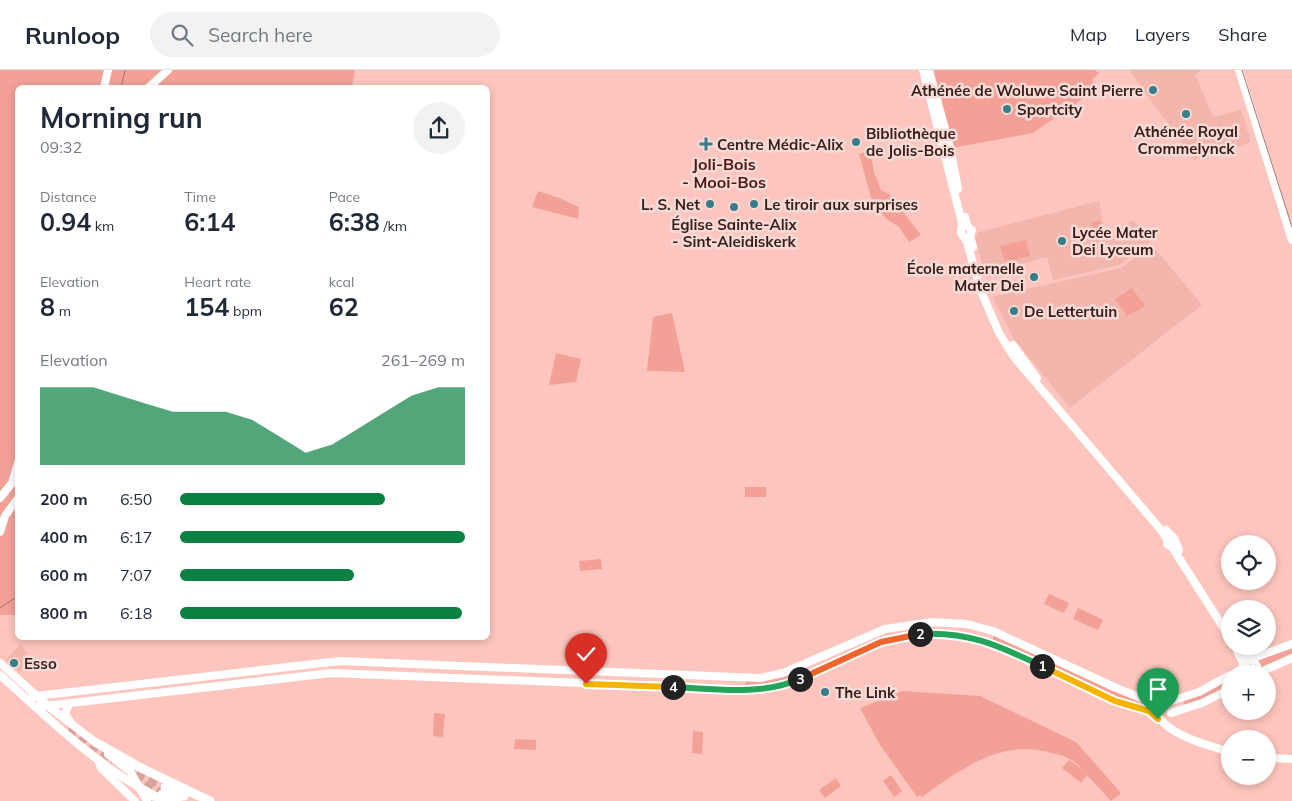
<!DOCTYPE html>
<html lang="en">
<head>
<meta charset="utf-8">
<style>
	:root { --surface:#fff; --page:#f2f2f3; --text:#1f2937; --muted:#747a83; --line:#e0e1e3; --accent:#0b8043 }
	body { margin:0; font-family:Mulish,sans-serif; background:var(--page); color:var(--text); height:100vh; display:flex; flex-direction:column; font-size:19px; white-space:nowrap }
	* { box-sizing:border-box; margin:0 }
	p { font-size:16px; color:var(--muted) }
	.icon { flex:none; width:28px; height:28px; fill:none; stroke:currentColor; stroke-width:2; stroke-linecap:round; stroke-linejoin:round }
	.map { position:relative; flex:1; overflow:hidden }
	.side { position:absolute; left:15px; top:15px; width:475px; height:555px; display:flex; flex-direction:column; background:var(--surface); border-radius:8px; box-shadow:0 2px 8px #0003 }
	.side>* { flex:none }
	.fabs { position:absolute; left:1221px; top:465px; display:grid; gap:10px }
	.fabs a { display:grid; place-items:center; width:55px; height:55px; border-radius:50%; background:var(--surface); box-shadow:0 2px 8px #0003; font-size:25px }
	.pin { position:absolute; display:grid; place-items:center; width:42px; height:42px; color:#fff; margin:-51px -21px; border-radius:50% 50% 50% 0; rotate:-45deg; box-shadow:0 0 5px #0007 }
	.pin .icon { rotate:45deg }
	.km { position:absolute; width:25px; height:25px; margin:-12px; border-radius:50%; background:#222; color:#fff; font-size:14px; line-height:25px; text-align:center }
	.round { display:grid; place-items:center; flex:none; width:52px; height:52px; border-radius:26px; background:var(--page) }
	.head { display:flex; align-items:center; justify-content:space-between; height:85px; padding:0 25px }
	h1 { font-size:28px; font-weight:700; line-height:38px }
	.stats { display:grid; grid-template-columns:repeat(3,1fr); gap:8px; height:85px; padding:5px 25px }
	.stats div { display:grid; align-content:center }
	.stats b { font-size:25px; font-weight:700 }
	.stats small { font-size:14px; font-weight:400 }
	.stats p { font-size:14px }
	.chart { height:140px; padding:10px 25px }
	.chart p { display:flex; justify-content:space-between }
	.chart svg { width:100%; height:90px; margin-top:5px; fill:var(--accent); opacity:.7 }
	ul { padding:0 25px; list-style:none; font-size:16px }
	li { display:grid; grid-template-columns:80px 60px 1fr; align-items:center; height:38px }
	li i { height:12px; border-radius:6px; background:var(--accent) }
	header { display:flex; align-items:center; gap:30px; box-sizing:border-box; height:70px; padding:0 25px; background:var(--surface); border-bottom:1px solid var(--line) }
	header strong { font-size:24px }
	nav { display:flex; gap:28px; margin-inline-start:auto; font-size:18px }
	.search { width:350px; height:45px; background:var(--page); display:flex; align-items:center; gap:12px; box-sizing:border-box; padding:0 18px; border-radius:28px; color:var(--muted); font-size:19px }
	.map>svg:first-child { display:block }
</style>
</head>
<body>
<header>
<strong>Runloop</strong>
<div class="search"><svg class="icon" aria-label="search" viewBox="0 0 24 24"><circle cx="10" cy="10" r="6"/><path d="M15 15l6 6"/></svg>Search here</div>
<nav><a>Map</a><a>Layers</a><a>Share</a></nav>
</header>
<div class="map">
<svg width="1292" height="731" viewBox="0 0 1292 731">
	<rect width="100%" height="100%" fill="#fdc5bd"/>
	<!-- built -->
	<g fill="#f2b6ad">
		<path d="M1129 0H1202L1195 4 1213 47 1241 40 1251 72 1194 90Z"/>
		<path d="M1099 131 1106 170 1133 150 1150 172 1119 195 1053 210 1047 187 1003 199 1004 204 986 208 975 168 979 162Z"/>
		<path d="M1152 175 1202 235 1070 338 1014 269 992 227 1121 198Z"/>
		<path d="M21 574 31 590 20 602 6 590Z"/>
	</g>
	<!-- green -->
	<g fill="#f3a196">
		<path d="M0 0H355L352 17 18 18V545H0Z"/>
		<path d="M932 0H1095L1099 3 1092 10 1098 18 1033 63 952 78Z"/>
		<path d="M870 81 874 102 881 120 889 124 921 165 909 172 899 157 886 149 871 127 859 84Z"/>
		<path d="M538 121 559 128 579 137 578 149 532 137Z"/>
		<path d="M1100 150 1105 168 1095 170 1091 153Z"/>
		<path d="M1026 170 1030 186 1005 192 1000 176Z"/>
		<path d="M1132 218 1145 236 1127 246 1115 229Z"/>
		<path d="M672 243 685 302 647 301 653 247Z"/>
		<path d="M556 283 581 289 576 312 549 315Z"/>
		<rect x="745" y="417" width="21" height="10"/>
		<path d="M601 489 602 499 580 501 579 491Z"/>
		<path d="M1049 524 1069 533 1064 543 1044 534Z"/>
		<path d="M1078 538 1103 550 1098 560 1073 549Z"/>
		<path d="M994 565 1144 631 1143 637H1135L992 571Z"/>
		<path d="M1292 576V587L1262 599 1257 590Z"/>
		<path d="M792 603 794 608 761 618 744 616 747 610Z"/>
		<path d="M1222 612 1230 616 1185 637 1183 629Z"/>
		<path d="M903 621 980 626 1076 672 1121 723 1111 731 1087 705 1081 713 1062 698 1069 690 1082 699C1073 688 1061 685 1048 682 998 670 960 700 922 727L920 725 917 727 880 675 860 638Z"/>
		<path d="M434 643 445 644 443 667 433 666Z"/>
		<path d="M693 661 703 662 702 684 692 683Z"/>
		<path d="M515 669 536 670V680L514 679Z"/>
		<path d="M891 705 902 721 894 727 883 711Z"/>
		<path d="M836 708 841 716 825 728 819 720Z"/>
	</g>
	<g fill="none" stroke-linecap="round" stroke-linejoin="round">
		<!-- highway-tunnel -->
		<g stroke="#d6a49d" stroke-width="9" stroke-dasharray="9 4.5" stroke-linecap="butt">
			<path d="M70 657 114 690"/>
			<path d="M125 696 165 717"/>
			<path d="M132 709 162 724"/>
		</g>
		<!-- secondary -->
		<g stroke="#fff" stroke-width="8">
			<path d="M923 0 962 153 961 163 967 172 980 219 999 263 1014 287 1161 460 1167 469V474L1172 477 1230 568"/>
			<path d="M929 0 950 77 958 119"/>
			<path d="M1239 0 1292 170"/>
			<path d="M965 147 967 156 972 160 970 166 973 177"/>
			<path d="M1013 275 1037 308"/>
			<path d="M1166 460 1174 468 1179 480"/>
			<path d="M1235 576 1248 604"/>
			<path d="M1241 576C1246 585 1260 593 1258 603"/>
			<path d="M1233 604 1242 598 1248 590 1292 574"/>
			<path d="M1256 604 1292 588"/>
			<path d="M28 630 36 626 340 591 760 608 783 603 885 559 932 552 967 554 993 561 1114 617 1153 633 1168 632 1199 622 1230 605"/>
			<path d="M69 634 65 644 71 653"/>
			<path d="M36 637 331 603 757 620C815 614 861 569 921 564 992 559 1052 604 1115 631 1126 636 1140 636 1151 642 1158 646 1163 653 1170 658 1187 670 1210 676 1230 682"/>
			<path d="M1171 643 1202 633 1230 619"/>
			<path d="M108 684 130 701 147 731"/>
			<path d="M1268 688 1292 689"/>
			<path d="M99 692 101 698 135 731"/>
		</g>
		<!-- primary -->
		<g stroke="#fff" stroke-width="8">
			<path d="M104 18 108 0"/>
			<path d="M148 18 168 0"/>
			<path d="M0 428 12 413 18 393"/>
			<path d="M0 462 5 446 18 428"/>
			<path d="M0 593 48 636 95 672"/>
			<path d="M0 605C47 647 86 686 140 718"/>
		</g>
		<!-- highway -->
		<g stroke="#fff" stroke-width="9">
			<path d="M95 672 143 699 210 731"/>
			<path d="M165 717 184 726"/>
			<path d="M140 718 163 731"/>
			<path d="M162 724 178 731"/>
		</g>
		<!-- tram -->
		<g stroke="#9f7570" stroke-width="1">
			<path d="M1242 0 1292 157"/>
			<path d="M121 18 125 0"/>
			<path d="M0 538 18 526"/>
		</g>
	</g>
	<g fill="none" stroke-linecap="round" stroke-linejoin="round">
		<!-- split-1 casing -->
		<g stroke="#fff" stroke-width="10">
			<path id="split-1" d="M1042 596 1115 631 1149 641 1158 649"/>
		</g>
		<!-- split-2 casing -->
		<g stroke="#fff" stroke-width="10">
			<path id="split-2" d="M920 564C968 561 999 576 1042 596"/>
		</g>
		<!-- split-3 casing -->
		<g stroke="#fff" stroke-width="10">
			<path id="split-3" d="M800 609 881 572 920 564"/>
		</g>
		<!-- split-4 casing -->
		<g stroke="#fff" stroke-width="10">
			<path id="split-4" d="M673 617C715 619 761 626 800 609"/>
		</g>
		<!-- split-5 casing -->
		<g stroke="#fff" stroke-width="10">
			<path id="split-5" d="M586 614 673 617"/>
		</g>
		<!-- split-1 -->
		<use href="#split-1" stroke="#f5b400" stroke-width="6"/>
		<!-- split-2 -->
		<use href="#split-2" stroke="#22a559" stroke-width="6"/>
		<!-- split-3 -->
		<use href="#split-3" stroke="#f0652b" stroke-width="6"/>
		<!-- split-4 -->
		<use href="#split-4" stroke="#22a559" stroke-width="6"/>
		<!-- split-5 -->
		<use href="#split-5" stroke="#f5b400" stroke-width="6"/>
	</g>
	<!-- markers -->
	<g fill="#377e89" stroke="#f7dad6" stroke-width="2">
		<circle cx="1153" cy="20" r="5"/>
		<circle cx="1007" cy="39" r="5"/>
		<circle cx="1186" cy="44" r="5"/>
		<circle cx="856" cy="72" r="5"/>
		<path d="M703.5 66.5h5v5h5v5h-5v5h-5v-5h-5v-5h5z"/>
		<circle cx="710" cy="134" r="5"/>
		<circle cx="754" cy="134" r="5"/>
		<circle cx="734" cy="137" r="5"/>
		<circle cx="1062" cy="171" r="5"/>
		<circle cx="1034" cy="207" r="5"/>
		<circle cx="1014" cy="241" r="5"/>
		<circle cx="14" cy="593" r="5"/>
		<circle cx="825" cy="622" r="5"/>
	</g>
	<g text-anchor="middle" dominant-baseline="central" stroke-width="5" stroke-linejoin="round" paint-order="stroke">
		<!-- poi labels -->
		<g font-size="15" font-weight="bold" fill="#381e1b" stroke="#f7dad6" text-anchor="start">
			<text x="1143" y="20" text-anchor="end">Athénée de Woluwe Saint Pierre</text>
			<text x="1017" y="39">Sportcity</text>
			<text x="1186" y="61" text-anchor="middle">Athénée Royal<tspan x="1186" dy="17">Crommelynck</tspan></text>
			<text x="866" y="63">Bibliothèque<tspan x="866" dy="17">de Jolis-Bois</tspan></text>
			<text x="717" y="74">Centre Médic-Alix</text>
			<text x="700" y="134" text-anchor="end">L. S. Net</text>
			<text x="764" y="134">Le tiroir aux surprises</text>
			<text x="734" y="154" text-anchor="middle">Église Sainte-Alix<tspan x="734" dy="17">- Sint-Aleidiskerk</tspan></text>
			<text x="1072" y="162">Lycée Mater<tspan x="1072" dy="17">Dei Lyceum</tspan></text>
			<text x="1024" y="198" text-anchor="end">École maternelle<tspan x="1024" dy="17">Mater Dei</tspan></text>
			<text x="1024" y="241">De Lettertuin</text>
			<text x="24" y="593">Esso</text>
			<text x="835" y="622">The Link</text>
		</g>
		<!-- neighbourhood labels -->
		<g font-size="16" font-weight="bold" fill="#4d1813" stroke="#f7dad6">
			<text x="724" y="94">Joli-Bois<tspan x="724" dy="18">- Mooi-Bos</tspan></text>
		</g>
	</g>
</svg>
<div class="fabs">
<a><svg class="icon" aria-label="locate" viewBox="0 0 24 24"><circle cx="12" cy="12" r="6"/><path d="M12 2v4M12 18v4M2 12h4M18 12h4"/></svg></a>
<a><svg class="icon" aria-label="layers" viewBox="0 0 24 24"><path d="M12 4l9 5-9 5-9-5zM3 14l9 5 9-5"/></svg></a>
<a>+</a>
<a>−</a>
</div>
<div class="pin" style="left:1158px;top:649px;background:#1e9e55"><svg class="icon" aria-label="arrive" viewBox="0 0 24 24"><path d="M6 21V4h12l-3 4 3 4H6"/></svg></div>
<div class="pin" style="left:586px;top:614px;background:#d93025"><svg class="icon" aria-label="check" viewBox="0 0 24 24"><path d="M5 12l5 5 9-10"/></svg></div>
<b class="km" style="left:1042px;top:596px">1</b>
<b class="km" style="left:920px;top:564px">2</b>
<b class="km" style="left:800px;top:609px">3</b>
<b class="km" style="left:673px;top:617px">4</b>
<section class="side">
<div class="head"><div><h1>Morning run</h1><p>09:32</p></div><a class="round"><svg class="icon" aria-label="share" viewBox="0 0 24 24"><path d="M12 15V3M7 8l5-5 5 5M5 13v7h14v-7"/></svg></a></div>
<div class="stats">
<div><p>Distance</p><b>0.94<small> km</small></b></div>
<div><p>Time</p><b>6:14</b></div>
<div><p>Pace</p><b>6:38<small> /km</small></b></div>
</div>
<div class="stats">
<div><p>Elevation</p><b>8<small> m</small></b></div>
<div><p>Heart rate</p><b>154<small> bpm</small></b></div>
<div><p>kcal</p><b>62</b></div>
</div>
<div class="chart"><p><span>Elevation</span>261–269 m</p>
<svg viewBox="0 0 160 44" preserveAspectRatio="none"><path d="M0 44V6L10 6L20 6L30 10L40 14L50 18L60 18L70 18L80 22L90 30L100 38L110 34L120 26L130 18L140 10L150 6L160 6V44z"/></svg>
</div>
<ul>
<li><b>200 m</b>6:50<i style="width:72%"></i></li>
<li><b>400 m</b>6:17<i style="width:100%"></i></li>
<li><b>600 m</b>7:07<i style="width:61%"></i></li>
<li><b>800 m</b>6:18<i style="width:99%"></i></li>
</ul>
</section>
</div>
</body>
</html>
